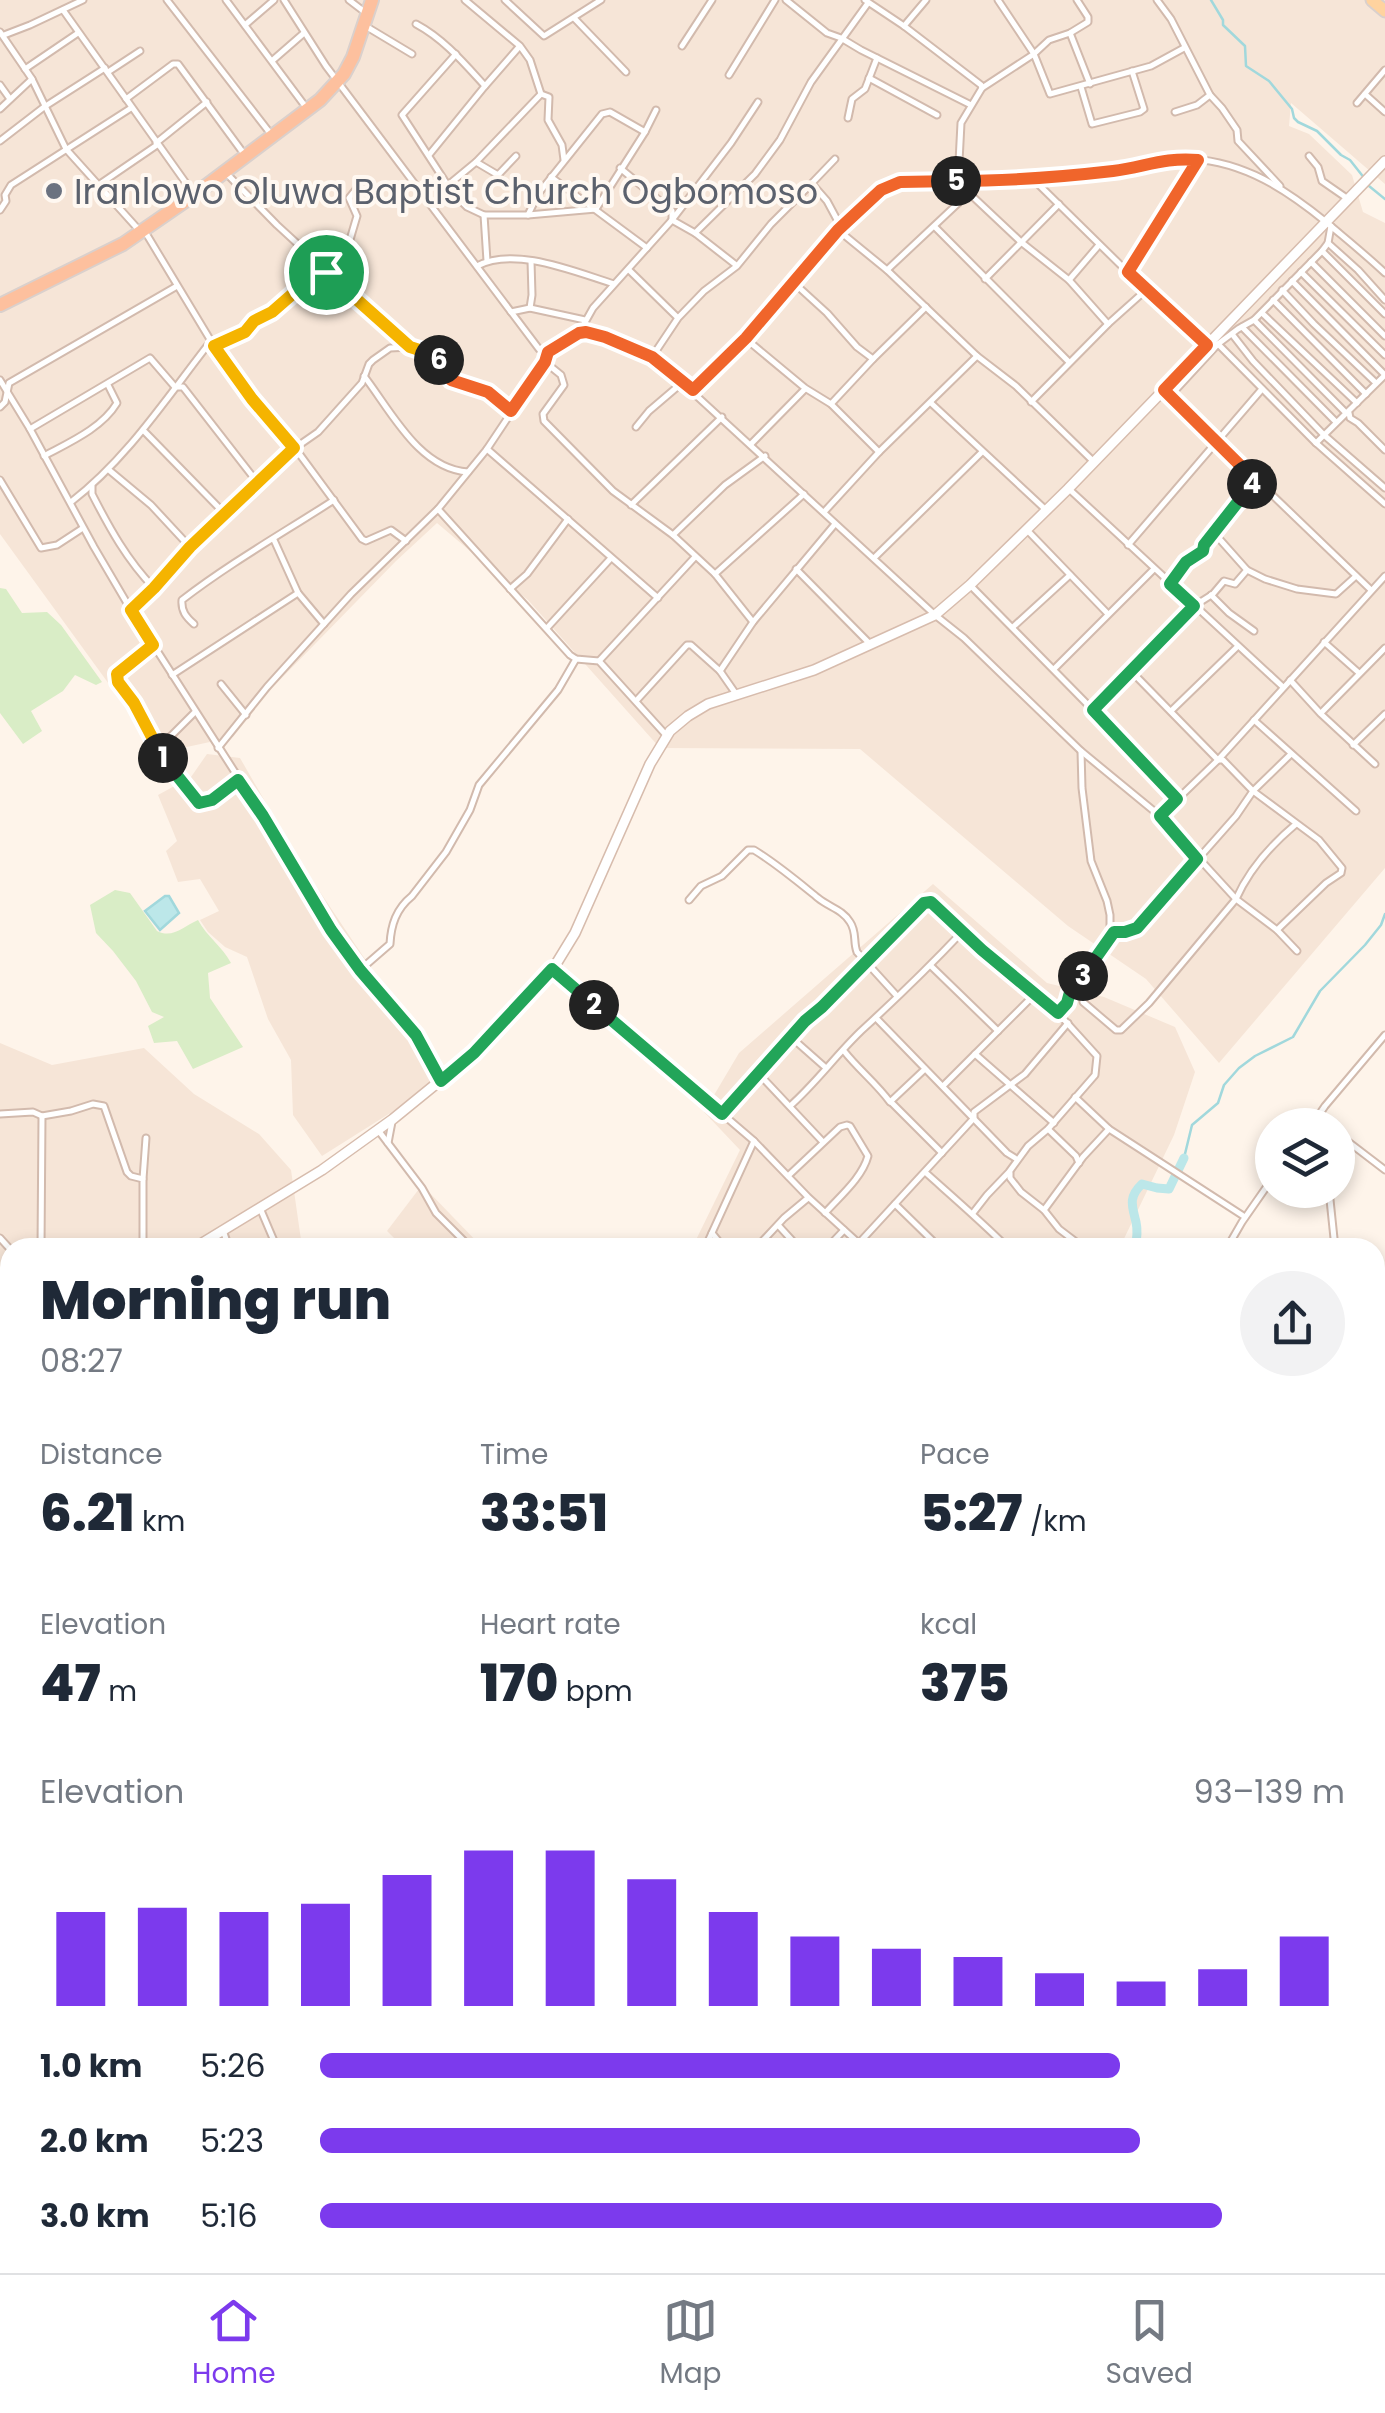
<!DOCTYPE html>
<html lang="en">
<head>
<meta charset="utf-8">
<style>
	:root { --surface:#fff; --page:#f2f2f3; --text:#1f2937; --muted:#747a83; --line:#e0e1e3; --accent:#7c3aed }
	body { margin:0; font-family:Poppins,sans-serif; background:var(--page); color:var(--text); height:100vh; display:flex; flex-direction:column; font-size:38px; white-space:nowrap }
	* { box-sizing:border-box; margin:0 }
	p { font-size:32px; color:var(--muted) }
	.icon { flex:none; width:55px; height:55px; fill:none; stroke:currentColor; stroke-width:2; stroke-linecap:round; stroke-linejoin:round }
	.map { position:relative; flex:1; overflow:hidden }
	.drawer { position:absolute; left:0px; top:1238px; width:1385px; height:1038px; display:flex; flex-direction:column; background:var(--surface); border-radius:30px 30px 0 0; box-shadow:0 5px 15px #0003 }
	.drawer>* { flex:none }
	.tools { position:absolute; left:1255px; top:1108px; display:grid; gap:20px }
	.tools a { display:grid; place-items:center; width:100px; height:100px; border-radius:50%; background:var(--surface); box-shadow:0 5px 15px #0003; font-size:50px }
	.pin { position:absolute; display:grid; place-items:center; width:85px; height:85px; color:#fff; margin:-42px; border:5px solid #fff; border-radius:50%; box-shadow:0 2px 10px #0007 }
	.km { position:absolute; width:50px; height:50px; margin:-25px; border-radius:50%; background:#222; color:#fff; font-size:28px; line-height:50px; text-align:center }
	.round { display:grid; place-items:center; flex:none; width:105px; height:105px; border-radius:52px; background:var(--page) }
	.headline { display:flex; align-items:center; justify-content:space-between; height:170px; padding:0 40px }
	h1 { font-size:55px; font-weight:800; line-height:75px }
	.stats { display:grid; grid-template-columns:repeat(3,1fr); gap:15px; height:170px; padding:10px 40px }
	.stats div { display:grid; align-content:center }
	.stats b { font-size:50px; font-weight:800 }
	.stats small { font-size:28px; font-weight:400 }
	.stats p { font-size:28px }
	.chart { height:280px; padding:20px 40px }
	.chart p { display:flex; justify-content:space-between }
	.chart svg { width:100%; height:180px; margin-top:10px; stroke:var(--accent); stroke-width:6 }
	ul { padding:0 40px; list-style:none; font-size:32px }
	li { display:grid; grid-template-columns:160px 120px 1fr; align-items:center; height:75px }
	li i { height:25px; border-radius:12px; background:var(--accent) }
	.tabs { display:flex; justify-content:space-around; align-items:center; height:140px; border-top:2px solid var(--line); background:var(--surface); font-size:28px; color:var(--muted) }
	.tabs a { display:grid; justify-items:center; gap:5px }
	.tabs .active { color:var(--accent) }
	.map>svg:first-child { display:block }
</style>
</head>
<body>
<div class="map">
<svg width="1385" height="2273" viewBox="0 0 1385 2273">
	<rect width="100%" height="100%" fill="#fef4ea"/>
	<!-- residential -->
	<g fill="#f6e5d7">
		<path d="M0 0H1385V184L1291 103 1289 126 1309 134 1352 175 1363 212 1385 223V868L1219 1063 1146 979 1068 926 860 749 660 748 528 600 437 523 396 561 273 687 233 737 159 753 0 534Z"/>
		<path d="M207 754 240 758 300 862 383 986 441 1081 322 1156 293 1115 291 1060 268 1019 247 957 225 947 208 932 200 920 219 911 200 879 178 882 166 851 177 841 158 795 191 777Z"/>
		<path d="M933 884 1047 983 1104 997 1175 1027 1195 1072 1174 1135 1120 1247 692 1248 740 1150 704 1112 739 1053Z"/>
		<path d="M0 1043 52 1065 144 1048 194 1094 259 1134 291 1170 302 1247 10 1248V2265H409L401 2273H0Z"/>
		<path d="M422 1185 482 1247H403L387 1231Z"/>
		<path d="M1375 1662 1385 1663V2273H1152V2265H1375Z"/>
	</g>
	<!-- green -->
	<g fill="#d9edc6">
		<path d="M0 588 6 589 22 613 47 612 61 625 102 682 96 685 75 675 63 691 31 711 42 731 23 744 0 713Z"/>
		<path d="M115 890 130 893 157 931C173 939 184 926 198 920 207 937 222 946 231 963L208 973 210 998 243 1047 193 1069 177 1041 154 1043 148 1026 164 1017 152 1012 136 981 113 951 96 933 90 905Z"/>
	</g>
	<!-- water -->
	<path fill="#bce7e9" stroke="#a1d8dc" stroke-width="2.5" d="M165 896H169L179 913 160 930 145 911Z"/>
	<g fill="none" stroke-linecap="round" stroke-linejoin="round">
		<!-- stream -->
		<g stroke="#a1d8dc" stroke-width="2.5">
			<path d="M1211 0 1223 20V25L1245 46 1246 66 1269 81 1292 109 1294 118 1298 122 1317 131 1341 155 1350 160 1365 179"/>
			<path d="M1369 186 1385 199"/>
			<path d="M1184 1158 1192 1125 1218 1103 1224 1085 1239 1068 1255 1056 1293 1037 1320 991 1365 945 1381 925 1385 914"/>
			<path d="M0 2024 10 2030"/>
			<path d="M283 2265 292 2273"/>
		</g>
		<!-- river -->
		<g stroke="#bce7e9" stroke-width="9">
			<path d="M1135 1248C1137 1239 1138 1231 1136 1222 1132 1206 1128 1197 1142 1184L1157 1188 1169 1189 1184 1158"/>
			<path d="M425 2273V2265"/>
		</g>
		<!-- minor casing -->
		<g stroke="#d2baad" stroke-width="9">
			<g id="minor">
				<path d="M167 0 270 133"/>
				<path d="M226 0 305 106"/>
				<path d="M284 0 326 66 539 349 548 352 579 333 585 332 631 348 664 366 935 615 964 638 1081 751 1160 816 1236 899 1277 930 1297 951"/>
				<path d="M349 0 366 13"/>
				<path d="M505 0 544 36 601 0"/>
				<path d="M786 0 827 33 841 38 861 50 971 105"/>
				<path d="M865 0 904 26 981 85 982 88 961 123 958 181"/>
				<path d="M998 0 1034 54 1050 94 1151 66 1184 48"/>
				<path d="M1157 0 1171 19 1210 95 1222 108 1237 130 1238 141 1280 186"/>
				<path d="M63 10 193 193"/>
				<path d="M575 19 626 72"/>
				<path d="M416 24C444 39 464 63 485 86L429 155"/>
				<path d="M245 25 274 0"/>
				<path d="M904 26 926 0"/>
				<path d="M367 27 412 54"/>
				<path d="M0 32 32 79 66 149 138 229 144 230 211 341 252 399 295 448 362 539 366 541 391 530 406 541"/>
				<path d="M1070 33 1090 84"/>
				<path d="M4 35 30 25 83 0"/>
				<path d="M682 46 712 0"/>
				<path d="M456 54 402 115 452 192 467 207 484 215H528L596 209 645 132 656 110"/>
				<path d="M273 60 304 33"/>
				<path d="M25 69 78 33"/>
				<path d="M108 72 140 51"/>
				<path d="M729 75 775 0"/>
				<path d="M869 78 937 115"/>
				<path d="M0 85 10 99"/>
				<path d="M485 86 519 47"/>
				<path d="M1081 87 1092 124 1140 112 1144 109 1132 71"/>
				<path d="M982 88 1034 54 1049 40 1070 33 1088 22V17L1077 0"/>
				<path d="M541 94 549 97 548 120 562 145 564 160"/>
				<path d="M1365 94 1385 112"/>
				<path d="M126 99 173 64H178L244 154"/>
				<path d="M1357 103 1385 70"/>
				<path d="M0 109 32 79"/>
				<path d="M1175 112 1197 105 1210 95"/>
				<path d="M848 118 852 99 865 89 877 58"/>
				<path d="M0 141 44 107 105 68"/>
				<path d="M1309 156 1318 167 1322 181 1348 199"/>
				<path d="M476 162 498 175 516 156"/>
				<path d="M620 168 672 211V220L731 143 758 102"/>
				<path d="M227 174 277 225 410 347 437 358 451 380 488 392 511 411"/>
				<path d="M551 177 647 248"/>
				<path d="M1033 179C1064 176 1096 174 1126 169 1142 166 1156 160 1172 159 1233 155 1281 185 1326 222 1346 239 1366 255 1385 273"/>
				<path d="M812 183 835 159"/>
				<path d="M97 186 157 145 156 143 207 102"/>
				<path d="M447 186 476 162 541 94 530 60 520 46 465 0"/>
				<path d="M969 193 1021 242 1069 280 1108 324"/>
				<path d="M0 210 6 201 5 195 11 185 131 108"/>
				<path d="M484 215 487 261"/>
				<path d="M528 215 538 194 602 114 610 112 645 132"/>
				<path d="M935 227 1069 362"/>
				<path d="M838 230 887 270 977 356 1016 386 1094 462"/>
				<path d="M695 233 736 265"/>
				<path d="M1328 243 1358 270 1385 300"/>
				<path d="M1322 251 1385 314"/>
				<path d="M1311 262 1385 336"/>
				<path d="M477 266C515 246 575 272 614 284"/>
				<path d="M629 270 677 317"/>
				<path d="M887 270 969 193 975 181"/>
				<path d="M1128 272 1198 161"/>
				<path d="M1301 272 1385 355"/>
				<path d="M985 279 1059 204"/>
				<path d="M1069 280 1099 245"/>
				<path d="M1292 281 1385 375 1316 443"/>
				<path d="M793 282 827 313 857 347 873 359"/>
				<path d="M1282 290 1314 324 1376 383"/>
				<path d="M1273 300 1366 394"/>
				<path d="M530 308 532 295 531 261"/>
				<path d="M511 312 530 308 585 320"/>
				<path d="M1262 313 1357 403"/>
				<path d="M1254 320 1346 413H1349L1350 418 1358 423 1385 450"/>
				<path d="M1242 327 1335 421"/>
				<path d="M579 333 593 308 672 220 695 233 755 174 780 140 811 82 868 3"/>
				<path d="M1232 334 1253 361 1324 435 1385 488"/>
				<path d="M746 339 805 388 831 404 879 452"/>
				<path d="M1218 344 1316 443 1385 504"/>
				<path d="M214 346 245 332 254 321 272 312 296 291 326 272 349 243 357 216 349 198 361 183"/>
				<path d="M652 357 678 318 704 291 737 266 771 224 810 185H813L827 201 841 227"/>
				<path d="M545 362 561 375 564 385 543 414 544 421 613 491 673 535 715 574 753 622"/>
				<path d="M364 376C391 411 419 469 468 472"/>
				<path d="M0 380 30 429 94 547 131 610 263 816 310 898 360 970 416 1035 440 1079"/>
				<path d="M1163 390 1370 589"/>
				<path d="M693 391C711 372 731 355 748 336 777 303 863 189 900 182L1033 179 1146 290 1207 345"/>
				<path d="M1171 395 1218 344 1238 329 1254 320 1322 251 1328 243 1331 226"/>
				<path d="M1031 402 1108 324 1146 290"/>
				<path d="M931 403 1046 510"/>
				<path d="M831 404 873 359 926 307"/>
				<path d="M0 407 5 402 9 383 177 286"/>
				<path d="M636 427 649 411 683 382"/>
				<path d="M30 429 150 358 175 387H183L257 482"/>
				<path d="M143 430 225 514"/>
				<path d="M751 444 805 389"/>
				<path d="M487 449 658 598"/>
				<path d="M44 456C70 442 102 428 117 403L108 385"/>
				<path d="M109 470 151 505 190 547"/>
				<path d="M0 480 41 548 57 545 83 528"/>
				<path d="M92 486V494C110 529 127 560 154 588"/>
				<path d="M1069 489 1283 687"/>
				<path d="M71 502C128 458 167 397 211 341"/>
				<path d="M631 505 722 417"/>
				<path d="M438 509 570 655 576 659 599 661 666 735"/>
				<path d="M824 512 879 452 977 356"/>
				<path d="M1027 530 1108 614"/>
				<path d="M1215 534 1247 570 1265 579 1297 589 1336 594 1356 576"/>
				<path d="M673 535 725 485 765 456"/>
				<path d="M274 540 298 593 324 624"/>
				<path d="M1128 545 1262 389"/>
				<path d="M874 558 982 452"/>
				<path d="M796 569 871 645"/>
				<path d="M715 574 804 494"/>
				<path d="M1170 583 1187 562 1203 551 1205 545 1255 480"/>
				<path d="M970 585 1093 710 1177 798"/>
				<path d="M510 589 527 574 568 519"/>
				<path d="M1211 595 1229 613 1254 631"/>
				<path d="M131 610 154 588 190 547 257 482 295 448 318 432 362 383 369 364 373 360 390 348 410 347"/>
				<path d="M194 624C186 617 181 611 182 600 230 563 283 533 334 500"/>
				<path d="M1013 627 1070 575"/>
				<path d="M547 628 611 558"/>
				<path d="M1324 642 1359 673"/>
				<path d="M152 646 117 674 116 677 167 764 199 803 212 800 238 780"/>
				<path d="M599 661 695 557"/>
				<path d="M1054 669 1154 569"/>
				<path d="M720 671 753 622 835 524"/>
				<path d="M1131 671 1218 760H1223L1253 791 1319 840 1342 868 1341 873 1326 883 1277 930"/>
				<path d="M172 675 298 593"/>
				<path d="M1290 680 1321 714 1375 764"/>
				<path d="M221 684 246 715"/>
				<path d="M636 701 687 645H691L720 671 736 694"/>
				<path d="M1093 710 1194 606 1213 594 1224 581 1235 584 1247 570"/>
				<path d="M1171 711 1237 647"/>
				<path d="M1321 713 1385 648"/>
				<path d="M1254 720 1356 811"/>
				<path d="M1353 745 1385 714"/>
				<path d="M218 748 267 687 351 594 438 509 487 449 545 362 548 353"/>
				<path d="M158 749 195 712"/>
				<path d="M1081 751 1082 788 1091 861 1107 901 1110 915V934"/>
				<path d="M1160 816 1218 760 1385 576"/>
				<path d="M689 900 701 886 722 876 748 850H754C777 864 797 881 818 898 829 907 843 910 850 922 857 932 853 942 857 952L897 996"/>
				<path d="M931 966 998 1031"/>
				<path d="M553 969 754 1141 808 1197 864 1248"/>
				<path d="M360 970 390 944C391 925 396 909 412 896L446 852 470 810 479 785 558 690 576 659"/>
				<path d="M1083 1002 1116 1030H1121L1149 1003 1236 899C1249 870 1272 844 1296 824"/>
				<path d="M1058 1013 1114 932H1125L1137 928 1236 816 1253 791 1291 754"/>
				<path d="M877 1019 1007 1153 1015 1158"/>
				<path d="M792 1038 826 1068"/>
				<path d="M844 1051C858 1069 876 1083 890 1102L925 1069"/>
				<path d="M975 1054 1054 1123"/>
				<path d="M759 1074 823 1142"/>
				<path d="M943 1086 1035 994"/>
				<path d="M1075 1097 1109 1129 1245 1217"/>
				<path d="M891 1102 942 1153"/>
				<path d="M790 1106C816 1083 836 1055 861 1031 896 999 930 966 963 931"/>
				<path d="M1321 1113 1324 1125"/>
				<path d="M0 1114 33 1112 42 1116 71 1111 93 1104 104 1106 127 1172 131 1176 143 1179V1248"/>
				<path d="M722 1114 802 1024 822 1007 923 903 931 901 982 949 1058 1013 1097 1056 1095 1075 1048 1129 1028 1146 1009 1172 987 1195 973 1213"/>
				<path d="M1312 1125 1325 1106 1385 1035"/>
				<path d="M1048 1129 1076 1156 1079 1163"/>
				<path d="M378 1130 422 1188 436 1213 471 1248"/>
				<path d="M1338 1134 1385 1170"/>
				<path d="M388 1143 392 1122"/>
				<path d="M925 1172C953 1197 981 1221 1008 1248"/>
				<path d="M1010 1173V1178L1021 1192 1044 1210 1059 1229 1084 1248"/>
				<path d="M788 1176 840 1127 847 1125 850 1126 868 1156C862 1178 840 1196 825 1213"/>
				<path d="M143 1179 146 1138"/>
				<path d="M1329 1190 1335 1248"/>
				<path d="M895 1204 940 1248"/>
				<path d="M260 1208 277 1248"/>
				<path d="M1044 1210 1083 1157 1109 1129"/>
				<path d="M778 1225 799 1248"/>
				<path d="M223 1230 229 1248"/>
				<path d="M712 1233 724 1248"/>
				<path d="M0 1238 10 1249"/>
				<path d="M859 1243 974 1118V1112L1025 1074 1068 1023"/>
				<path d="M41 1248 42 1116"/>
				<path d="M705 1248 754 1141"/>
				<path d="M756 1248 784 1218 808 1198"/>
				<path d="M827 1248 844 1230"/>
				<path d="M1227 1248 1242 1222 1272 1179"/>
				<path d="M0 1321 10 1332"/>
				<path d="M1375 1394 1385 1393"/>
				<path d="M0 1463 10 1472"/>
				<path d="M0 1551 5 1562 2 1572 10 1581"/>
				<path d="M0 1645 10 1655"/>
				<path d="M0 1720 10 1730"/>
				<path d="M1375 1762 1385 1756"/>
				<path d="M0 1772 10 1761"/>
				<path d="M0 1809 10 1821"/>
				<path d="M0 1875 10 1883"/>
				<path d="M1375 1887 1385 1872"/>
				<path d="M0 1943 10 1955"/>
				<path d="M1375 1978 1385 1982"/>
				<path d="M0 2113 10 2120"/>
				<path d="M1375 2178H1385"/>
				<path d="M1375 2206H1385"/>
				<path d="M0 2244 10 2253"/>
				<path d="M25 2265 37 2273"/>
				<path d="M162 2265 174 2273"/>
				<path d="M65 2273 71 2265"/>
				<path d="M1122 2273 1124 2265"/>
				<path d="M1158 2273 1172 2265"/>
			</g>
		</g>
		<!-- secondary casing -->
		<g stroke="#d7bcad" stroke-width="12">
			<g id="secondary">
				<path d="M194 1248 322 1170 393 1119 474 1053 553 969 575 933 650 764 670 731 688 716 708 704 814 670 935 615 970 585 1068 489 1385 161"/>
				<path d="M0 1395 10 1384"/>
			</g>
		</g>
		<!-- primary casing -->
		<g stroke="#dad0cc" stroke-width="15">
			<path id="primary" d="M1372 0 1385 11"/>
		</g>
		<!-- trunk casing -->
		<g stroke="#dad0cc" stroke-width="16">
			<path id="trunk" d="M0 305 123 244 194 195 320 100 344 74 353 57 372 0"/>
		</g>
		<!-- minor -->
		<use href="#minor" stroke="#fff" stroke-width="5"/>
		<!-- secondary -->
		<use href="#secondary" stroke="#fff" stroke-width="9"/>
		<!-- primary -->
		<use href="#primary" stroke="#ffd39f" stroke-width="11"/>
		<!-- trunk -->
		<use href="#trunk" stroke="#fdc09e" stroke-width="12"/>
	</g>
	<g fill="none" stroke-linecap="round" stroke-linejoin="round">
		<!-- split-1 casing -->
		<g stroke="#fff" stroke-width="20">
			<path id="split-1" d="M163 758 134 703 118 682 117 674 153 645 131 610 154 588 190 547 294 448 252 399 214 346 245 332 254 321 272 312 296 291 326 272"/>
		</g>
		<!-- split-2 casing -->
		<g stroke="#fff" stroke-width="20">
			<path id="split-2" d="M163 758 199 803 212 800 238 780 263 816 331 930 360 970 416 1035 441 1081 474 1053 552 969 594 1005"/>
		</g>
		<!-- split-3 casing -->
		<g stroke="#fff" stroke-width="20">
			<path id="split-3" d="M594 1005 722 1114 805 1021 822 1007 924 903 931 902 982 950 1058 1013 1067 1003 1070 992 1083 976"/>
		</g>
		<!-- split-4 casing -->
		<g stroke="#fff" stroke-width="20">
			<path id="split-4" d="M1083 976 1114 932H1125L1137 928 1197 859 1160 816 1177 799 1093 710 1194 606 1170 584 1186 562 1203 551 1204 545 1252 484"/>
		</g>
		<!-- split-5 casing -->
		<g stroke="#fff" stroke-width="20">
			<path id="split-5" d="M956 181C1009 181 1061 177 1113 171 1145 167 1164 157 1198 160L1128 272 1207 345 1164 390 1255 480 1252 484"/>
		</g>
		<!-- split-6 casing -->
		<g stroke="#fff" stroke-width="20">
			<path id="split-6" d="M439 360 451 380 488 392 511 411 545 362 548 352 579 333 586 332 605 337 652 357 693 390 746 338 838 230 881 190 900 182 956 181"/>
		</g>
		<!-- split-7 casing -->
		<g stroke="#fff" stroke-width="20">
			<path id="split-7" d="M326 272 410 347 429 353 439 360"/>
		</g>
		<!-- split-1 -->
		<use href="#split-1" stroke="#f5b400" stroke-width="12"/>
		<!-- split-2 -->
		<use href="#split-2" stroke="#22a559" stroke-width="12"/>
		<!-- split-3 -->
		<use href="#split-3" stroke="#22a559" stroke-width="12"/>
		<!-- split-4 -->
		<use href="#split-4" stroke="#22a559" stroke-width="12"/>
		<!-- split-5 -->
		<use href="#split-5" stroke="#f0652b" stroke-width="12"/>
		<!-- split-6 -->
		<use href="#split-6" stroke="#f0652b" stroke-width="12"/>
		<!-- split-7 -->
		<use href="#split-7" stroke="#f5b400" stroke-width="12"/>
	</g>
	<!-- markers -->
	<circle fill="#6b7280" stroke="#fff8f1" stroke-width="4" cx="54" cy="191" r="10"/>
	<g text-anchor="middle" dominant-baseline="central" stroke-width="8" stroke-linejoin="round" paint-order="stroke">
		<!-- worship labels -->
		<g font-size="35" fill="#5b616d" stroke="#fff8f1" text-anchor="start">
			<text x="74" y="191">Iranlowo Oluwa Baptist Church Ogbomoso</text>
		</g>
	</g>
</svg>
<div class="tools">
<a><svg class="icon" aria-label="layers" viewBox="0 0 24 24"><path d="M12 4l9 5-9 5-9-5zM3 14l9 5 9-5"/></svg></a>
</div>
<div class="pin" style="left:326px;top:272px;background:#1e9e55"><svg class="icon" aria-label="arrive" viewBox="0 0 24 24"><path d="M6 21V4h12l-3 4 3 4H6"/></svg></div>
<b class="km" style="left:163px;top:758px">1</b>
<b class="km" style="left:594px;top:1005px">2</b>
<b class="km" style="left:1083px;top:976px">3</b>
<b class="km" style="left:1252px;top:484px">4</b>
<b class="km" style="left:956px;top:181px">5</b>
<b class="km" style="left:439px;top:360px">6</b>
<section class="drawer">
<div class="headline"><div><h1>Morning run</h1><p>08:27</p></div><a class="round"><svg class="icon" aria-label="share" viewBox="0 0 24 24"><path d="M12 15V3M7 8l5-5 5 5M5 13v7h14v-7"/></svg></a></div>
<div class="stats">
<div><p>Distance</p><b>6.21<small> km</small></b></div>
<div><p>Time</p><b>33:51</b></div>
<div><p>Pace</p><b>5:27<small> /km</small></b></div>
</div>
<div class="stats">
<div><p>Elevation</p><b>47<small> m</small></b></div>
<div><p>Heart rate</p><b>170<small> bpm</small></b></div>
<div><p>kcal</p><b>375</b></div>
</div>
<div class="chart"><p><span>Elevation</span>93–139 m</p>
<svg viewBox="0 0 160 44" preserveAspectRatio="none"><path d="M5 44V21M15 44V20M25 44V21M35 44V19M45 44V12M55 44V6M65 44V6M75 44V13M85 44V21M95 44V27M105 44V30M115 44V32M125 44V36M135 44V38M145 44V35M155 44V27"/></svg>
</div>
<ul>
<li><b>1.0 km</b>5:26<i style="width:78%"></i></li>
<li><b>2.0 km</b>5:23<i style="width:80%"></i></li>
<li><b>3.0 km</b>5:16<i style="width:88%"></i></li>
</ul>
</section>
</div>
<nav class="tabs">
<a class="active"><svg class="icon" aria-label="home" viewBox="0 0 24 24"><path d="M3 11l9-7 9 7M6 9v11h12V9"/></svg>Home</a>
<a><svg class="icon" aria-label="map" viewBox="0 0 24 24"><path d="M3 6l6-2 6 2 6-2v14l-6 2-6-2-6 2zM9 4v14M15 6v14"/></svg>Map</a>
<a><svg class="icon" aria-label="saved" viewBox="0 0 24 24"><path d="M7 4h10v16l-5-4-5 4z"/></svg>Saved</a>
</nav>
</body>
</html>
